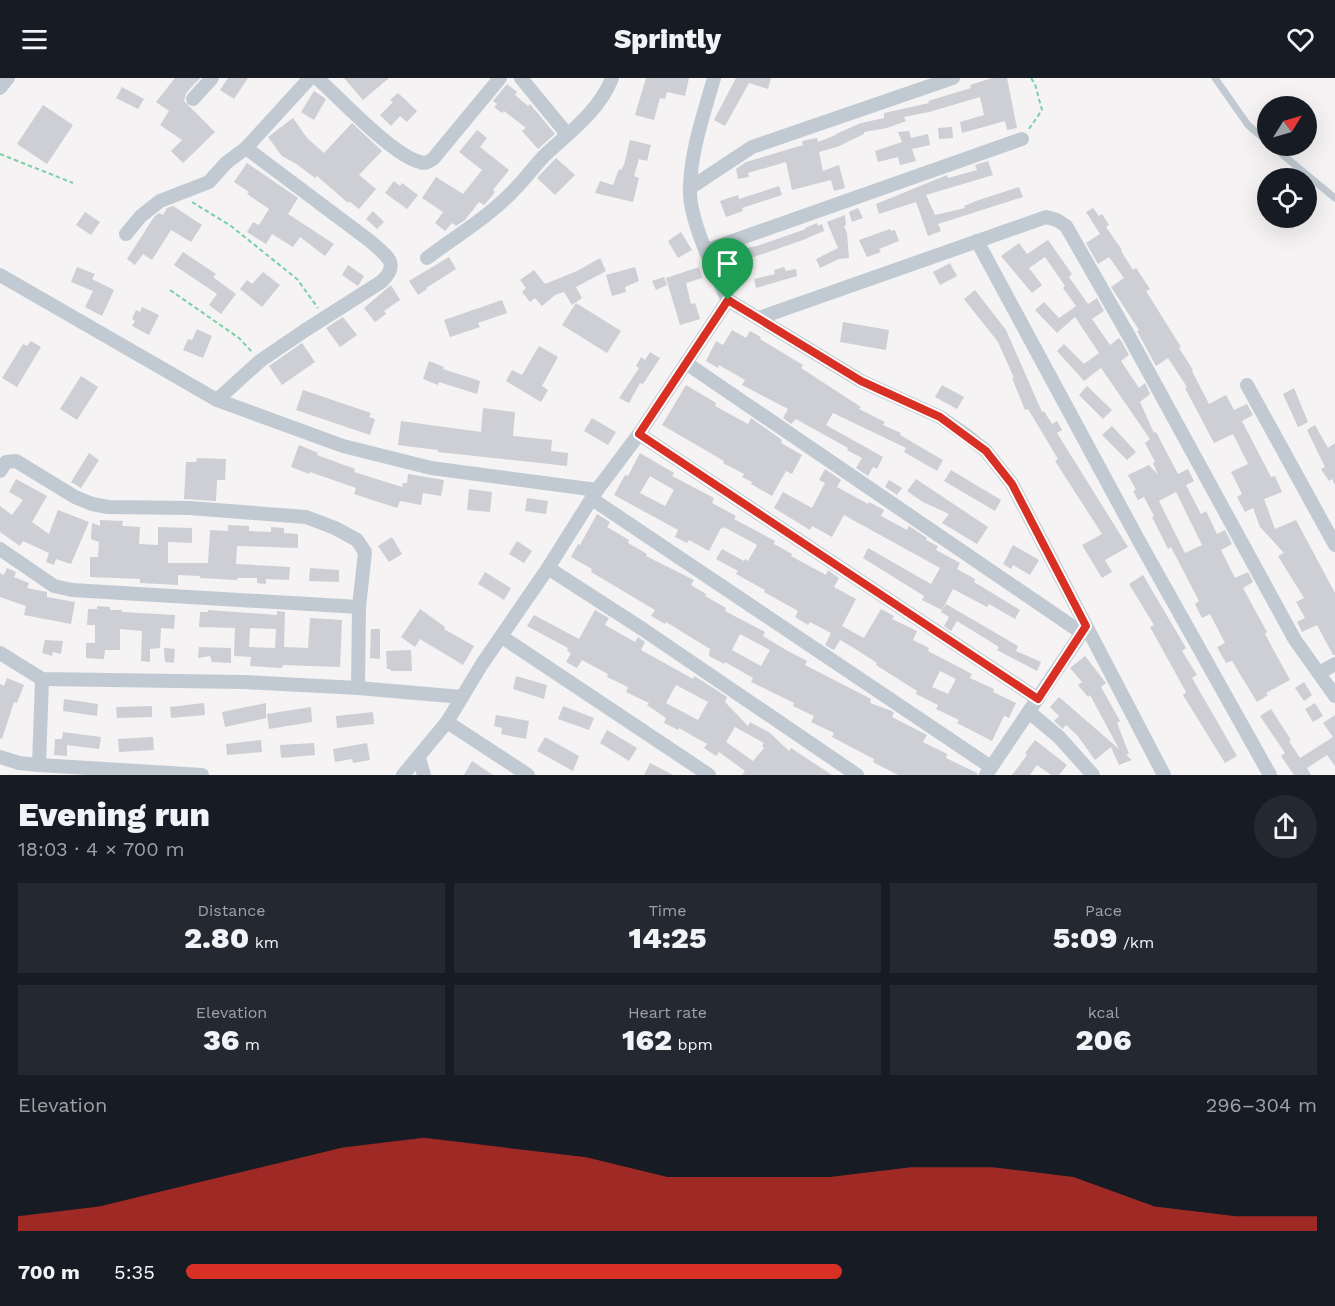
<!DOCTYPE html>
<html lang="en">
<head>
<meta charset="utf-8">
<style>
	:root { --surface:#171b24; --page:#242831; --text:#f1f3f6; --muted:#9ea1a6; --accent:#d93025 }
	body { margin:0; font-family:"Work Sans",sans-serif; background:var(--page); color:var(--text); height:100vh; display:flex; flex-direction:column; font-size:22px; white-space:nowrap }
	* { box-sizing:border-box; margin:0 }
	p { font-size:20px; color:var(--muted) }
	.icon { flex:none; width:33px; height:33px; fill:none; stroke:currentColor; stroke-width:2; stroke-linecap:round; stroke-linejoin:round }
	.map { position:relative; height:697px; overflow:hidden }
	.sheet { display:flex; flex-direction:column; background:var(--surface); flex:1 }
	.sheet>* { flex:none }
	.needle { width:39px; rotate:53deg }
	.tools { position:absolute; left:1257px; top:18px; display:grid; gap:12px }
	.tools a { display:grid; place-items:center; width:60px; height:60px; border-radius:50%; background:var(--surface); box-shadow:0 6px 24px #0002; font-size:30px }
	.pin { position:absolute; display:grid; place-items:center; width:51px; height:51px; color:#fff; margin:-62px -26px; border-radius:50% 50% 50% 0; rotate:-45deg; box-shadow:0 0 6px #0007 }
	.pin .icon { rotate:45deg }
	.round { display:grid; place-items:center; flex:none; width:63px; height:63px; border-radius:32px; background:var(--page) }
	.headline { display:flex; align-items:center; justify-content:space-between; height:102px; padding:0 18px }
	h1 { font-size:33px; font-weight:800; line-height:45px }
	.stats { display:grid; grid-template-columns:repeat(3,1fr); gap:9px; height:102px; padding:6px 18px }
	.stats div { display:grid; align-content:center; border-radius:0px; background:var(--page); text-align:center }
	.stats b { font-size:30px; font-weight:800 }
	.stats small { font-size:16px; font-weight:400 }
	.stats p { font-size:16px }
	.chart { height:168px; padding:12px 18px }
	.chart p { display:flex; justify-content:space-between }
	.chart svg { width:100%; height:108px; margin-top:6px; fill:var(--accent); opacity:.7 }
	ul { padding:0 18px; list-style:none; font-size:20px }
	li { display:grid; grid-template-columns:96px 72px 1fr; align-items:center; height:45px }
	li i { height:15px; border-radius:8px; background:var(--accent) }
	header { display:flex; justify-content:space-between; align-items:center; height:78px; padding:0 18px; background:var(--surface); font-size:27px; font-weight:800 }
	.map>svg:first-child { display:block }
</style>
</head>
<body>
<header><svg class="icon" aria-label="menu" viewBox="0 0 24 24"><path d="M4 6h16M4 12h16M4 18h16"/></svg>Sprintly<svg class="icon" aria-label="heart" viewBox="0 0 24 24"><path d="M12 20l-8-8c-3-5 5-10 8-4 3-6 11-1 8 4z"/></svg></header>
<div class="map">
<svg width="1335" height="697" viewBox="0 0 1335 697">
	<rect width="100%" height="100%" fill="#f5f3f3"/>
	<!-- building -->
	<g fill="#cdcfd5" fill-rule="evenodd">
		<path d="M175 0H200L186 15 184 23 215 54 183 85 171 73 182 62 160 47 169 33 156 24Z"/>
		<path d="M228 0H248L234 21 220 12Z"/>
		<path d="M344 0H389L363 22Z"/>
		<path d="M646 0H689L685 18 667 14 665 21 660 20 654 42 635 37Z"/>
		<path d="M736 0H771L768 11 749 5 725 48 714 42Z"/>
		<path d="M992 0H1007L1017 50 1007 52 1005 43 962 55 960 44 984 37 980 19 929 34 904 39 906 43 887 50 864 54V56L837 69 819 74 823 93 839 87 845 110 834 113 831 102 792 112 786 84 748 95 749 99 738 101 736 91 746 84 803 67 802 63 817 60 818 64 836 57V56L861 45 884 40V35L929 25 928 23 971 10 970 7Z"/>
		<path d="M507 6 517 14 515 17 528 28 530 26 555 56 538 71 522 53 526 50 504 33 502 35 494 29 497 26 493 23Z"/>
		<path d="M122 9 144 21 138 31 116 20Z"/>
		<path d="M314 13 326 21 314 42 301 34Z"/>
		<path d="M398 15 417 33 407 44 400 38 391 48 380 37 393 24 390 22Z"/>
		<path d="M43 27 73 47 47 86 17 66Z"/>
		<path d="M293 40 307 60 324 75 352 45 382 73 359 97 376 111 359 131 349 123 348 125 317 98 315 100 295 85 282 78 268 59Z"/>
		<path d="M952 49 953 60 939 61 938 50Z"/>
		<path d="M477 52 487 60 480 69 509 92 493 112 495 114 486 125 484 127 479 124 465 142 456 148 452 145 445 153 435 145 443 134 422 120 436 99 463 116 482 92 459 74Z"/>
		<path d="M909 53 911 60 928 56 930 67 912 71 916 83 900 87 898 79 878 84 875 73 902 64 898 54Z"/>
		<path d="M630 62 651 67 647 83 639 81 634 98 639 100 633 124 595 115 600 103 613 107 619 91 621 92 624 87Z"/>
		<path d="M556 80 575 97 555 117 537 100Z"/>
		<path d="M988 83 993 97 926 117 935 137 965 130 964 128 976 123 1019 109 1023 119 938 146 941 153 928 158 916 124 879 136 876 126 947 97 948 100 977 92 975 87Z"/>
		<path d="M247 85 298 120 288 136 334 166 325 178 300 159 293 169 272 156 266 166 247 154 253 144 259 147 269 131 247 116 249 114 234 104Z"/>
		<path d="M394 103 400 108 402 105 418 117 407 131 385 115Z"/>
		<path d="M779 108 782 117 742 130 743 133 726 139 720 123 738 117 739 121Z"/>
		<path d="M173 128 202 147 191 164 171 152 152 182 143 176 135 187 127 181 154 139 159 135 163 137 167 130Z"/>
		<path d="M858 130 863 140 852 144 849 134Z"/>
		<path d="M1093 130 1099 138 1102 136 1109 147 1106 149 1122 172 1121 173 1133 192 1136 190 1150 211 1146 213 1181 269 1179 270 1193 292 1192 293 1209 326 1226 317 1234 332 1247 326 1253 337 1242 343 1271 399 1275 398 1282 414 1264 421 1275 451 1296 442 1335 515V577H1333L1317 547 1302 554 1297 544 1305 540 1296 524 1304 520 1278 478 1284 475 1260 449 1253 430 1245 434 1237 419 1242 416 1231 394 1248 386 1233 356 1214 365 1185 310 1187 309 1168 280 1156 288 1137 253 1139 252 1111 209 1124 200 1109 179 1098 186 1086 165 1100 156 1086 134Z"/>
		<path d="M373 133 384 144 377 151 366 141Z"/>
		<path d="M85 134 100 144 91 157 76 147Z"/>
		<path d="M845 137 846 147 844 148 847 155 849 180 839 181 820 190 816 181 838 170 827 144Z"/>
		<path d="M817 145 818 148 822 146 824 153 803 162 745 182 742 171 757 168 806 151 805 150Z"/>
		<path d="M890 151 891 153 895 152 899 163 879 171 881 174 867 179 859 162Z"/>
		<path d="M681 154 692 172 678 180 668 163Z"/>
		<path d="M1048 162 1072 196 1069 199 1088 226 1097 220 1104 233 1092 241 1110 267 1119 260 1122 264 1129 277 1121 283 1139 310 1145 305 1150 316 1140 324 1154 355 1156 354 1178 396 1188 391 1194 403 1186 407 1201 436 1206 433 1217 456 1225 452 1232 466 1221 472 1235 500 1248 494 1253 504 1243 510 1267 554 1265 556 1290 602 1266 615 1268 617 1257 624 1232 583 1226 585 1217 569 1225 565 1210 536 1202 540 1195 526 1199 523 1171 469 1168 471 1152 439 1154 438 1144 419 1138 422 1133 413 1136 412 1128 397 1149 387 1158 397 1153 385 1155 384 1145 365 1150 361 1101 290 1084 303 1057 273 1064 266 1084 286 1099 275 1075 239 1057 255 1035 232 1044 224 1059 240 1076 228 1063 210 1065 208 1045 179 1029 190 1042 207 1032 215 1001 178 1019 165 1027 176ZM1176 414 1202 467 1185 475 1159 423Z"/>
		<path d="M183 174 216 196 213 199 236 216 221 236 209 227 217 216 174 187Z"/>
		<path d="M449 179 456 191 426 210 427 211 418 217 409 203Z"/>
		<path d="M600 180 606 193 576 209 582 220 572 227 564 214 555 217 542 228 535 220 530 224 522 214 526 210 520 202 534 192 545 206 577 193Z"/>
		<path d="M950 185 957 198 940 207 933 194Z"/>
		<path d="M348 187 364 198 358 208 342 197Z"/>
		<path d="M77 189 95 196 92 201 114 212 102 238 85 229 93 213 71 204Z"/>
		<path d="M635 189 639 203 625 209 626 214 612 218 606 197Z"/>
		<path d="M699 189 702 200 686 205 691 226 695 225 700 241 680 247 666 200Z"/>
		<path d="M784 189 786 193 796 191 797 198 756 210 754 201 775 196 774 192Z"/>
		<path d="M263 194 280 207 262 229 240 211 247 202 252 206Z"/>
		<path d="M664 199 667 207 656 212 652 203Z"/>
		<path d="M391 207 400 222 384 233 386 236 375 244 364 230Z"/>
		<path d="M975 212 1006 252 1042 334 1044 333 1052 346 1057 343 1062 352 1057 355 1128 469 1105 482 1112 494 1102 500 1082 467 1102 456 1055 383 1058 381 1028 331 1025 332 1012 300H1014L998 264 964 221Z"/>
		<path d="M502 222 507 235 478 245 480 249 450 259 444 242Z"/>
		<path d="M576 225 621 253 607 275 562 247Z"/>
		<path d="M142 229 159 237 149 257 132 248 135 243 132 241 136 232 140 234Z"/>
		<path d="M343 239 357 257 340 269 326 250Z"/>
		<path d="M843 244 889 252 886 272 840 264Z"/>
		<path d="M197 251 212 258 203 280 183 272 188 261 192 262Z"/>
		<path d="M732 252 746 260 750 253 761 259 760 261 803 287 801 290 861 329 859 331 885 344 883 347 901 355 900 357 943 382 937 393 904 374 906 370 833 335 826 347 883 379 877 391 873 389 868 398 856 390 862 380 847 372 848 370 796 341 791 346 783 340 788 331 742 307 745 302 719 287 718 290 706 283 716 263 723 267Z"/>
		<path d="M31 263 41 269 17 309 2 300 23 266 27 268Z"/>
		<path d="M302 265 315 284 282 307 269 288Z"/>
		<path d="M539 268 558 279 542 308 548 312 541 324 506 303 512 292 522 297Z"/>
		<path d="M650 274 660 280 643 306 640 305 629 325 619 320 639 290 636 288 641 279 645 282Z"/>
		<path d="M429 283 444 289 443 291 480 303 477 316 439 304 438 307 423 301Z"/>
		<path d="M81 298 98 309 77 342 60 331Z"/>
		<path d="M686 307 716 325 715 328 748 346 751 340 782 362 781 365 802 377 792 396 786 393 772 418 751 406 752 404 742 399 744 396 723 385 724 383 662 347Z"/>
		<path d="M942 307 964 319 957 331 935 319Z"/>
		<path d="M1087 308 1112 332 1103 341 1079 317Z"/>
		<path d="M1294 310 1308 344 1298 349 1283 316Z"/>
		<path d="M303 312 371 335 369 339 375 341 370 357 296 332Z"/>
		<path d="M483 330 515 334 513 358 552 362 551 373 568 375 567 388 438 374V372L398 367 401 343 481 354Z"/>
		<path d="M592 340 616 354 608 367 584 353Z"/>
		<path d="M1315 347 1328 370 1335 365V407L1332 401 1329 403 1321 391 1325 389 1307 352Z"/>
		<path d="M1112 348 1136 374 1127 382 1102 357Z"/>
		<path d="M299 367 318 375 317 377 355 391 354 394 402 409 403 405H407L408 396 444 402 441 418 423 415 421 427 400 423 397 430 354 416 356 410 310 394 309 396 291 389Z"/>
		<path d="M89 375 99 382 81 410 71 404Z"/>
		<path d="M640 375 674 395 672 398 714 420 712 425 736 438 734 441 775 463 774 466 792 476 791 478 826 497 828 492 839 500 834 509 856 521 842 548 864 560 881 531 894 538 892 541 917 553 913 562 929 570 928 573 972 596 970 600 994 611 993 614 1016 625 1009 640 1004 638 992 663 957 645 959 642 936 631 938 627 916 616 917 613 876 587 877 585 857 572 840 562 834 572 832 571 825 567 831 555 810 544 808 547 795 539 798 533 764 514 765 512 736 496 738 493 716 481 722 471 744 483 745 481 748 483 757 467 724 449 723 451 721 450 709 473 689 462 687 465 675 459 678 452 614 417 625 397 628 398ZM650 398 674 412 665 428 640 415ZM940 593 956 601 948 616 932 609Z"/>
		<path d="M197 380 226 381 225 402H217L216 423 184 421 186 384H196Z"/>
		<path d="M825 391 841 402 837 409 868 426 869 424 884 432 881 438 907 452 909 448 927 460 926 462 938 468 936 472 960 485 957 491 975 501 974 504 1020 532 1015 541 989 526 987 529 953 511 942 532 922 522 924 518 863 480 868 470 931 506 940 490 844 437 832 459 812 448 810 452 774 430 783 414 812 430 825 405 819 402Z"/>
		<path d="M951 392 1001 422 995 433 944 403Z"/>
		<path d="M16 401 47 418 32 444 49 456 58 432 89 444 71 486 56 481 54 487 46 484 49 475 23 463 20 468 0 454V428L12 437 23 422 9 414Z"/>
		<path d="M916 401 988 449 977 466 942 445 949 436 923 424 907 413Z"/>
		<path d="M889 402 902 410 897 417 885 409Z"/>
		<path d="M469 411 492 414 490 434 467 432Z"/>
		<path d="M527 420 548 423 546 436 525 433Z"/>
		<path d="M597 436 610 444 607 449 629 462 628 465 647 476 646 478 694 502 691 507 706 516 705 518 726 530 725 533 765 554 763 558 786 572 807 583 805 587 871 621 870 625 892 633 894 635 892 639 927 657 923 664 947 676 946 680 977 695V697H898L873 684 874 681 832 659 834 655 811 644 814 638 793 628 794 625 751 604 753 600 725 584 724 586 709 578 710 571 666 544 665 546 651 538 655 532 591 494 592 491 571 479 578 466 580 467ZM740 556 770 572 761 588 732 572Z"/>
		<path d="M100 442 123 443 122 448 140 449 139 466 158 467V449L192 450V465L168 464V485H208L210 452 228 453V447L249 448V453L271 454V449L284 450V455L298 456V470L237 468 236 486 290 489 289 502 266 501V506L257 505V500H237V502L200 500V498L178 497V507L140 505V501L90 499V479H98L99 464 91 461 92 445 100 448Z"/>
		<path d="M392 459 402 476 389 484 378 468Z"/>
		<path d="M517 463 532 473 524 485 509 476Z"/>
		<path d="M1013 467 1039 482 1030 497 1013 487 1011 491 1003 486Z"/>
		<path d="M7 490 16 494 14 499 29 505 27 510 47 514V519L75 524 71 546 24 537 26 528 0 519V495L4 497Z"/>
		<path d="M310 490 339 492V504L309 503Z"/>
		<path d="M485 494 511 510 504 522 478 506Z"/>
		<path d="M1143 497 1186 570 1182 573 1197 597 1192 600 1237 678 1225 685 1183 617 1186 614 1150 549 1154 547 1129 506Z"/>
		<path d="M946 526 1018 568 1016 573 1041 584 1037 593 997 572 999 569 957 543 951 553 944 548 949 539 941 534Z"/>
		<path d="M97 528 110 529V532H122V534L175 537 174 551 161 550 160 570 150 571V584L141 583 142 553 120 551V572H105L104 581 86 580V565H95V547H87L88 531H97Z"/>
		<path d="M420 531 445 549 444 551 474 568 463 587 420 561 415 569 401 559Z"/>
		<path d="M208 532 277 537V533L285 534 284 569 308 570 310 540 342 542 340 589 283 587 282 590 250 588 251 579 234 578 235 550 199 549 200 534H208ZM250 550 276 551 275 570 249 569Z"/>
		<path d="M595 532 609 540 605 547 635 564 638 559 645 564 641 572 693 601 694 598 704 604 727 619 725 624 748 648 750 644 770 655 789 673 791 670 832 697H742L745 693 719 674 716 678 704 670 707 666 679 650 678 652 664 645 666 640 647 627 649 625 626 614 628 609 607 599 608 596 582 582 577 590 566 584 571 575 567 573 568 570 527 548 534 537 579 561ZM676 607 708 624 698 642 666 625ZM735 649 764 665 762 668 764 670 753 683 726 664Z"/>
		<path d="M371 551H380V581L370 580Z"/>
		<path d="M45 562 63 563 61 576 53 574 52 578 42 575Z"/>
		<path d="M199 569 231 570V585L212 584 210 578 198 580Z"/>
		<path d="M164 570 175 571 174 585 165 584Z"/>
		<path d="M411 572 412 593H391L390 591H387L386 573Z"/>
		<path d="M1085 578 1106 605 1101 609 1120 643 1117 645 1129 676 1126 677 1132 682 1119 687 1111 669 1095 682 1077 657 1066 647 1063 651 1054 643 1059 638 1050 629 1059 619 1119 671 1090 617 1088 619 1078 607 1082 604 1070 590Z"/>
		<path d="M516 598 547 607 544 621 513 611Z"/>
		<path d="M7 600 24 607 17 625 14 624 2 661 0 660V606L4 608Z"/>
		<path d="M1304 604 1312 617 1304 623 1295 610Z"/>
		<path d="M64 621 98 626 97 638 63 633Z"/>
		<path d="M204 625 205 637 171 640 170 629Z"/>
		<path d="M266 625V640L225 649 222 634Z"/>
		<path d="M1315 625 1323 638 1313 644 1305 631Z"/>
		<path d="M152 628V639L117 640 116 629Z"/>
		<path d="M563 628 594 640 589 652 558 641Z"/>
		<path d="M311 629 312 644 269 651 267 636Z"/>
		<path d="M1271 631 1291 662 1289 663 1300 680 1333 659 1323 645 1335 637V688L1327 677 1307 690 1311 697H1294L1281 678 1285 675 1260 638Z"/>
		<path d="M373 634 374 646 337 650 336 638Z"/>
		<path d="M496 637 529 643 526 661 501 656 502 650 494 648Z"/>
		<path d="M607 652 637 670 629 683 600 665Z"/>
		<path d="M63 654 101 659 99 671 67 667V678L54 677 55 661H62Z"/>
		<path d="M153 659 154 672 119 674 118 661Z"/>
		<path d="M545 659 579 678 573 693 537 673Z"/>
		<path d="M261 662 262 674 227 677 226 666Z"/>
		<path d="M1035 662 1067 687 1059 697H1051L1037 687 1030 697H1012L1027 677 1025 675Z"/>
		<path d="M314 665 315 677 281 680 280 667Z"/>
		<path d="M367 665 370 682 353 685 352 681 335 684 333 671Z"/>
		<path d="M472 683 493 697H464Z"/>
		<path d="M650 685 673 697H644Z"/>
	</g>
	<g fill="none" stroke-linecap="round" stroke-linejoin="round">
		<!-- path -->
		<g stroke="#7ad0a6" stroke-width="2" stroke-dasharray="4.5 3" stroke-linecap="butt">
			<path d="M1029 51 1042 32 1035 6 1031 0"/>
			<path d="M0 76 73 105"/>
			<path d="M192 124 231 148 297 201 318 230"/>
			<path d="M170 212 239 260 252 274"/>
		</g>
		<!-- service -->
		<g stroke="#c1cad2" stroke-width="7">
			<path d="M1215 0 1248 47 1268 64"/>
			<path d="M1272 68 1335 120"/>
		</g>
		<!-- minor -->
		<g stroke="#c1cad2" stroke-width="14">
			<path d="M317 0C341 21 392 77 420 84 425 86 428 84 433 81L500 0"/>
			<path d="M521 0 567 56"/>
			<path d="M714 0C704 35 691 72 690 109 688 140 714 193 728 222L861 303 940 339 966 357 986 373 1012 406 1164 697"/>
			<path d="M0 10 8 0"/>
			<path d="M193 21 212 0"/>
			<path d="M690 110 752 69 953 0"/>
			<path d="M126 156 141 138 160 123 209 104 226 85 246 70 310 0"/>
			<path d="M977 163 1139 463 1270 697"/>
			<path d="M707 172 1022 61"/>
			<path d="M427 180C456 158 490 138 515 111 526 100 535 87 546 76 570 54 600 32 612 0"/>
			<path d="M0 197 217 322 343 368 431 390 597 412"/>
			<path d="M759 240 1046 139 1057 142 1066 148 1130 260 1295 562 1335 618"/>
			<path d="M686 285 1082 555"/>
			<path d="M1247 307 1335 467"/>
			<path d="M217 322 260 283 304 253 381 204C402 185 385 177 370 163L246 70"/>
			<path d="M639 356 1038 621"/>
			<path d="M0 393 6 384 16 383 75 419 92 426 108 429 190 430 306 439 335 450 357 462 365 474 359 529"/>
			<path d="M592 421 991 689"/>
			<path d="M0 471 54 508 72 512 359 529 358 610"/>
			<path d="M548 490 644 552 857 697"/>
			<path d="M502 559 709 697"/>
			<path d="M0 575 42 601 244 604 358 610 462 619"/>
			<path d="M1319 595 1335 586"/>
			<path d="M1029 634 1059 659 1093 697"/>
			<path d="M447 644 528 697"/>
			<path d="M0 679 19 685 39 687 202 697"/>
			<path d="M419 680 424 697"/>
			<path d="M39 687 42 601"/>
			<path d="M403 697 447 644 482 586 548 490 597 412 639 356 728 222"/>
			<path d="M986 697 1085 550"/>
		</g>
	</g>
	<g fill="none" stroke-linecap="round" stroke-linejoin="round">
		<!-- route casing -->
		<g stroke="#fff" stroke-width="12">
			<path id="route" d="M728 222 861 303 940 339 986 373 1012 406 1086 548 1038 621 639 356Z"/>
		</g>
		<!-- route -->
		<use href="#route" stroke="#d93025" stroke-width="8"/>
	</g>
</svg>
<div class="tools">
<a><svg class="needle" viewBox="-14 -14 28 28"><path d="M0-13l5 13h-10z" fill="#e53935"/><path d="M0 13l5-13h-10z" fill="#9ea1a6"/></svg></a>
<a><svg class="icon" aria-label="locate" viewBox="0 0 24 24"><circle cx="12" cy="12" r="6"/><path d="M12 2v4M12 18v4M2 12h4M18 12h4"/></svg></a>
</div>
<div class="pin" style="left:728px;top:222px;background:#1e9e55"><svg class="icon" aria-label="arrive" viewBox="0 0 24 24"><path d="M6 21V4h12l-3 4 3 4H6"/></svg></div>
</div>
<section class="sheet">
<div class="headline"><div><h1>Evening run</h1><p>18:03 · 4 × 700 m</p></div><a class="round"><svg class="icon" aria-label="share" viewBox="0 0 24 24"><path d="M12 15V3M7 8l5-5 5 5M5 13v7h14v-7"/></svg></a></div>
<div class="stats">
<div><p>Distance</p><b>2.80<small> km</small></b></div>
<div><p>Time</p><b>14:25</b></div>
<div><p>Pace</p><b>5:09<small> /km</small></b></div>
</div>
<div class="stats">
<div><p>Elevation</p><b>36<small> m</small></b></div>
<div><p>Heart rate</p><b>162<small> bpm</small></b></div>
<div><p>kcal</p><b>206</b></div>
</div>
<div class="chart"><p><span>Elevation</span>296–304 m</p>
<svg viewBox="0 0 160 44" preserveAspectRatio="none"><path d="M0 44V38L10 34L20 26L30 18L40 10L50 6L60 10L70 14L80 22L90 22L100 22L110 18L120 18L130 22L140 34L150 38L160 38V44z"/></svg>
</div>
<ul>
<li><b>700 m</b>5:35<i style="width:58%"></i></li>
</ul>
</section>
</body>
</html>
